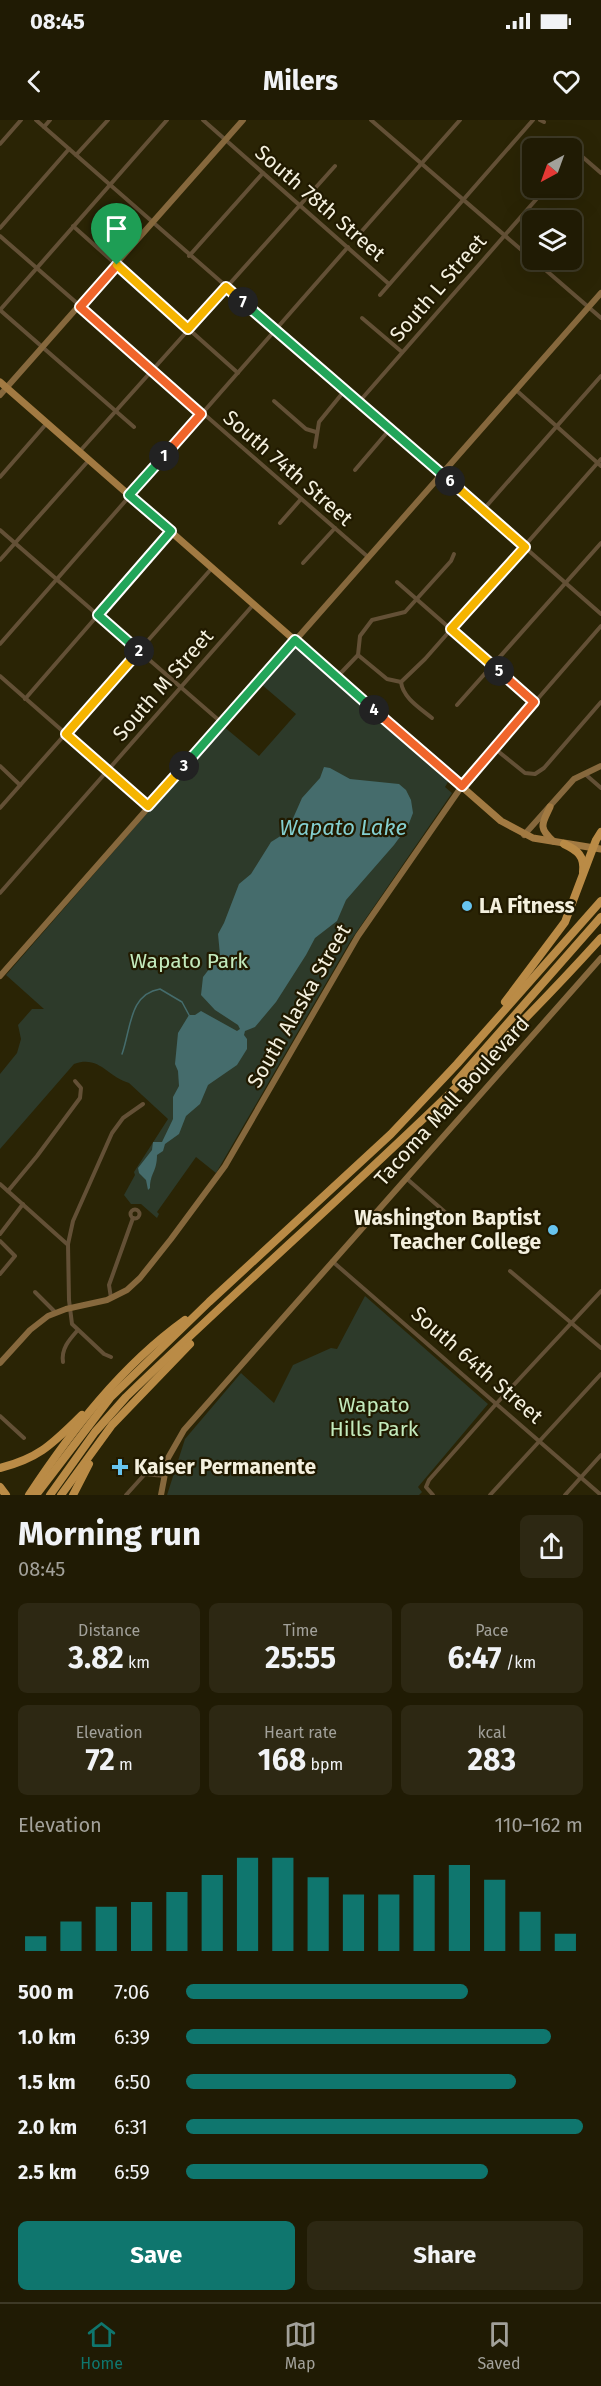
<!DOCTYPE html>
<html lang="en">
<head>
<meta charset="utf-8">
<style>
	:root { --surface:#201b04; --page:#2d2813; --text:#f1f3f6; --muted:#a2a19a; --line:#3d3926; --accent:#0f766e }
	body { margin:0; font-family:"Fira Sans",sans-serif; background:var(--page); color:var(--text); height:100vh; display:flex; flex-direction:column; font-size:22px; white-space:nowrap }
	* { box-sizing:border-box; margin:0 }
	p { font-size:20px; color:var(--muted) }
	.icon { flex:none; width:33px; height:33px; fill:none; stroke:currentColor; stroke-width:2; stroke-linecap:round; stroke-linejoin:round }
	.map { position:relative; height:1375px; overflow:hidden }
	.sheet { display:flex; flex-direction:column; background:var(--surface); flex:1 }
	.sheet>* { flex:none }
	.needle { width:39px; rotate:221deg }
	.controls { position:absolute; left:522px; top:18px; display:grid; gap:12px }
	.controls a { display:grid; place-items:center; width:60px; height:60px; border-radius:9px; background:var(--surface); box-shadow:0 6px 24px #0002,0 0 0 2px var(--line); font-size:30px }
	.pin { position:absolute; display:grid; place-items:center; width:51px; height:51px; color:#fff; margin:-62px -26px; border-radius:50% 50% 50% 0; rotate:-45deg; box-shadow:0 0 6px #0007 }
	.pin .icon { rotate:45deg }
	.km { position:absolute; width:30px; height:30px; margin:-15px; border-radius:50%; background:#222; color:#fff; font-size:16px; line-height:30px; text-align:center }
	.round { display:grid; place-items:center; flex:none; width:63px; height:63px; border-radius:9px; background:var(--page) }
	.headline { display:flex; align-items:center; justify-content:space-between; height:102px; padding:0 18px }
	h1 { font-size:33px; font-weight:700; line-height:45px }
	.figures { display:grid; grid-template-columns:repeat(3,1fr); gap:9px; height:102px; padding:6px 18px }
	.figures div { display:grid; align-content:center; border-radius:9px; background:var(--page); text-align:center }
	.figures b { font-size:30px; font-weight:700 }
	.figures small { font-size:16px; font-weight:400 }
	.figures p { font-size:16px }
	.chart { height:168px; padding:12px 18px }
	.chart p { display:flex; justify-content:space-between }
	.chart svg { width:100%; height:108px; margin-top:6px; stroke:var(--accent); stroke-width:6 }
	.button { display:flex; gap:12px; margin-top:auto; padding:12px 18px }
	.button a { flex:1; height:69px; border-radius:9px; background:var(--accent); color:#fff; font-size:24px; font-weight:700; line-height:69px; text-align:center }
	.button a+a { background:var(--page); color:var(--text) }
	ul { padding:0 18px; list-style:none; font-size:20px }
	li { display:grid; grid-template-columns:96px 72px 1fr; align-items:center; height:45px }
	li i { height:15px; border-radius:8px; background:var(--accent) }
	.status { display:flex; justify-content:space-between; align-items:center; height:42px; padding:0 30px; background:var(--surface); direction:ltr }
	.status svg { height:16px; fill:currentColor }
	header { display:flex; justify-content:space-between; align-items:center; height:78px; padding:0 18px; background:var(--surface); font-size:27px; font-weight:700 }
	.dock { display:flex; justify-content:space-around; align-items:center; height:84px; border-top:2px solid var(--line); background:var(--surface); font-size:16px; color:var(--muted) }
	.dock a { display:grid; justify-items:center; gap:3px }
	.dock .current { color:var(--accent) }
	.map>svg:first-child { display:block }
</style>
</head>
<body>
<div class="status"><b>08:45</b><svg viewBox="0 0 49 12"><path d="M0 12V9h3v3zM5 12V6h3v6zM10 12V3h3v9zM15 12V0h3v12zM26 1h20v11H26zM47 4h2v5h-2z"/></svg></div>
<header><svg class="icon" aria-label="back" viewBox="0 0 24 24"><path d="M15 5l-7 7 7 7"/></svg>Milers<svg class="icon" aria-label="heart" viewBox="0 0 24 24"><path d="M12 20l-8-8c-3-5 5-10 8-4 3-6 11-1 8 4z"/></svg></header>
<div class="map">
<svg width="601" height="1375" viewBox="0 0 601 1375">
	<rect width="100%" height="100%" fill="#2a2405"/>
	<!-- green -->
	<g fill="#2d3a2a">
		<path d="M295 528 448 662 445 667 452 673 351 820 216 1053 196 1037 157 1092 159 1094 157 1098 141 1084H131L124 1075 135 1055 134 1052 168 999 129 963C107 957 100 935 74 944L0 1029V954L17 933 21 919 18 905 32 889H44L6 855 223 606 259 636 296 594 261 564Z"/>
		<path d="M365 1176 488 1284 418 1367 422 1372 419 1375H167L185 1319 241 1253 274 1283 293 1245 331 1228 337 1229Z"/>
	</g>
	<!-- water -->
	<path fill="#456c6c" d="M324 647 330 648 350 659 399 664 406 670 411 680 413 693 408 706 394 725 346 780 337 801 315 818 306 835 276 882 255 907 245 911 244 915 247 919V929L237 945 208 965 200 984 186 996 179 1014 165 1024 163 1031 157 1035C157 1052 150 1053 150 1068L148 1070 146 1060 139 1053 138 1048 152 1030 153 1022H162L173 999V977L179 966 178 951 175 944 178 913 189 895H195L201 891 237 911 240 909 238 905 215 890 201 875 203 857 220 835 218 814 224 803 239 764 251 754 271 722 287 712 302 678 320 658Z"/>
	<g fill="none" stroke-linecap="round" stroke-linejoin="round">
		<!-- stream -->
		<path stroke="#456c6c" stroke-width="1.5" d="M122 934C131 909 129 874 160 869L182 882 189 895"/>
		<!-- street -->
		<g stroke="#635036" stroke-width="4">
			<path d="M36 0 601 494"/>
			<path d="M203 0 389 164"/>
			<path d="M371 0 532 139"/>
			<path d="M540 0 544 2"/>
			<path d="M44 7 50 0"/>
			<path d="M0 24 21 0"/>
			<path d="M578 33 601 53"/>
			<path d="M76 35 108 0"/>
			<path d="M73 106 238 253"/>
			<path d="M0 108 69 29"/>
			<path d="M361 112 460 0"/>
			<path d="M0 116 368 437"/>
			<path d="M189 136 263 53"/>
			<path d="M534 140 601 198"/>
			<path d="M380 175 533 0"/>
			<path d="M0 190 167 0"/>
			<path d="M0 190 134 307"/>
			<path d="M362 198 402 232"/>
			<path d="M516 270 601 346"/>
			<path d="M274 281 306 309 316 312"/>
			<path d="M359 282 540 75"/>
			<path d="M315 327 319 302 345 270"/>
			<path d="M80 331 335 46"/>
			<path d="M355 350 390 309"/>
			<path d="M0 357 47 303"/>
			<path d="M483 390 601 256"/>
			<path d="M280 403 301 379"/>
			<path d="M0 410 222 603"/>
			<path d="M0 440 89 340"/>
			<path d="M303 443 335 408"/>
			<path d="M397 462 534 582"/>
			<path d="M0 524 348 127"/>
			<path d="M358 535 387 559 401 562"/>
			<path d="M0 556 148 686"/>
			<path d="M337 557 358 535 360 516 372 500 405 492 451 441 454 434"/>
			<path d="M401 562 425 539 601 339"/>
			<path d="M401 562C403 578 420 588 432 598"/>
			<path d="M25 579 170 412"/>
			<path d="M457 585 601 423"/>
			<path d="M494 628 525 653 535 654 544 648 601 582"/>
			<path d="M0 646 20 665"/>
			<path d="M585 654 601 668"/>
			<path d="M462 666 601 506"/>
			<path d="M0 688 212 448"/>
			<path d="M0 773 253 485"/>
			<path d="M406 1058 453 1099"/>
			<path d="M0 1064 67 1124"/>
			<path d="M8 1071 37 1036 80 978 81 968 75 961"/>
			<circle cx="135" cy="1094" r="4.5"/>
			<path d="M0 1114 23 1084"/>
			<path d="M0 1121 15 1136 0 1154"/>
			<path d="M332 1141 601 1375"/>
			<path d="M510 1151 601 1228"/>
			<path d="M35 1172 55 1192"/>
			<path d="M111 1178 109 1165 133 1098"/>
			<path d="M111 1237 104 1234 72 1204 69 1180 68 1124 73 1101 112 1013 123 998 143 984"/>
			<path d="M63 1242C61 1229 69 1220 77 1211"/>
			<path d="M0 1296 24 1318"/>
			<path d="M126 1375 145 1354 164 1356"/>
			<path d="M433 1375 426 1367 429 1360 496 1284 601 1171"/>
			<path d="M490 1375 601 1254"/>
			<path d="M565 1375 601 1335"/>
		</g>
		<!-- secondary -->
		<g stroke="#86683d" stroke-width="6">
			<path d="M0 275 243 0"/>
			<path d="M524 715 574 659 601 646"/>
			<path d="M0 856 601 173"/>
			<path d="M0 1243 30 1210 48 1196 66 1189 107 1180 127 1170 140 1158 171 1119 225 1046 358 816 462 666"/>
			<path d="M161 1375 168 1338 184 1310 601 838"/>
		</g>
		<!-- primary -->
		<g stroke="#a27a42" stroke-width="7">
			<path d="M0 262 501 701 533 718 601 729"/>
			<path d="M550 687C542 704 538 707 553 721"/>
		</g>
		<!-- highway -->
		<g stroke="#ba8b46" stroke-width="8">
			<path d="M564 724C577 730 585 736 583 752"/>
			<path d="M505 882 565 802 596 720 601 712"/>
			<path d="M456 962 601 797"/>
			<path d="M0 1348C40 1338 53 1323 82 1295"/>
			<path d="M0 1367 6 1375"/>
			<path d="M29 1375C72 1310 121 1246 185 1200"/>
			<path d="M36 1375 110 1278 209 1182 391 1014 457 944 601 781"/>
			<path d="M50 1375 95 1312 126 1277C284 1124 453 982 601 818"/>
			<path d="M61 1375 112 1305 190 1224"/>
			<path d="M73 1375 89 1344"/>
		</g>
	</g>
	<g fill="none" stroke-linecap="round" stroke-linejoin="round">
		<!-- split-1 casing -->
		<g stroke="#fff" stroke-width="12">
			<path id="split-1" d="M117 145 80 187 201 294 164 336"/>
		</g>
		<!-- split-2 casing -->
		<g stroke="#fff" stroke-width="12">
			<path id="split-2" d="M139 531 98 495 171 411 129 375 164 336"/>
		</g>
		<!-- split-3 casing -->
		<g stroke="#fff" stroke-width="12">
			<path id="split-3" d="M139 531 66 614 148 686 184 646"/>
		</g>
		<!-- split-4 casing -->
		<g stroke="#fff" stroke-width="12">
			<path id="split-4" d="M184 646 295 520 374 590"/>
		</g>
		<!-- split-5 casing -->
		<g stroke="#fff" stroke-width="12">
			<path id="split-5" d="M374 590 462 666 534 582 499 551"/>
		</g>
		<!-- split-6 casing -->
		<g stroke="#fff" stroke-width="12">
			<path id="split-6" d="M450 361 525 427 451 509 499 551"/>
		</g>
		<!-- split-7 casing -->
		<g stroke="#fff" stroke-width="12">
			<path id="split-7" d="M243 182 450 361"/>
		</g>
		<!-- split-8 casing -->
		<g stroke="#fff" stroke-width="12">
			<path id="split-8" d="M117 145 188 209 226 167 243 182"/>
		</g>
		<!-- split-1 -->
		<use href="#split-1" stroke="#f0652b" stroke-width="8"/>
		<!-- split-2 -->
		<use href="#split-2" stroke="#22a559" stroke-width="8"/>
		<!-- split-3 -->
		<use href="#split-3" stroke="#f5b400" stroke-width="8"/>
		<!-- split-4 -->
		<use href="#split-4" stroke="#22a559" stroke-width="8"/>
		<!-- split-5 -->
		<use href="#split-5" stroke="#f0652b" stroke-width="8"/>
		<!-- split-6 -->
		<use href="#split-6" stroke="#f5b400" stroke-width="8"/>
		<!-- split-7 -->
		<use href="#split-7" stroke="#22a559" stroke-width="8"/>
		<!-- split-8 -->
		<use href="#split-8" stroke="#f5b400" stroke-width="8"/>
	</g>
	<!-- markers -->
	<g fill="#67c4ef" stroke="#211a00" stroke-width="2">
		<circle cx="467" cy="786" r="6"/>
		<circle cx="553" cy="1110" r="6"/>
		<path d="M117 1338h6v6h6v6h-6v6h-6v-6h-6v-6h6z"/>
	</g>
	<g text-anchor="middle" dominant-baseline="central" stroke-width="4.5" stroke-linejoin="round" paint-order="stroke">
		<!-- street labels -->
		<g font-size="21" fill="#f4f0de" stroke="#211a00">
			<text transform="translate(320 83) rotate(41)">South 78th Street</text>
			<text transform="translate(438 168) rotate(-49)">South L Street</text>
			<text transform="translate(288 348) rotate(41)">South 74th Street</text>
			<text transform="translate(163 565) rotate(-49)">South M Street</text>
			<text transform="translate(299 886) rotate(-60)">South Alaska Street</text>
			<text transform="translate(452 981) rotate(-48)">Tacoma Mall Boulevard</text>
			<text transform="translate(477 1245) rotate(41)">South 64th Street</text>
		</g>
		<!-- poi labels -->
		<g font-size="21" font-weight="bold" fill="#f4f0de" stroke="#211a00" text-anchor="start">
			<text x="479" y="786">LA Fitness</text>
			<text x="541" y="1098" text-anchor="end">Washington Baptist<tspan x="541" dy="24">Teacher College</tspan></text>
			<text x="134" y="1347">Kaiser Permanente</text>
		</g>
		<!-- park labels -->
		<g font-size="21" fill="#c3eabc" stroke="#211a00">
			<text x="189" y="841">Wapato Park</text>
			<text x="374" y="1285">Wapato<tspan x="374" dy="24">Hills Park</tspan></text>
		</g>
		<!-- water labels -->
		<g font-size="22" font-style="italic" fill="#84cfd0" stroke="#211a00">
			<text x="343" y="707">Wapato Lake</text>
		</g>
	</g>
</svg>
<div class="controls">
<a><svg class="needle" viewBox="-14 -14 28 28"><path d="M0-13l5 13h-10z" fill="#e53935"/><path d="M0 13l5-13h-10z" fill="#a2a19a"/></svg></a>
<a><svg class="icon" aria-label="layers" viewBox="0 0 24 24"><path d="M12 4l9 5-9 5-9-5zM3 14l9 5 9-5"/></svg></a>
</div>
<div class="pin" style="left:117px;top:145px;background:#1e9e55"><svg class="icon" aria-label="arrive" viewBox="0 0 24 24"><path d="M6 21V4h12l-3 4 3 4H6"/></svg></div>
<b class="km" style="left:164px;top:336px">1</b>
<b class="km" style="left:139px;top:531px">2</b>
<b class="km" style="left:184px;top:646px">3</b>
<b class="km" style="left:374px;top:590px">4</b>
<b class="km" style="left:499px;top:551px">5</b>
<b class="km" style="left:450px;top:361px">6</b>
<b class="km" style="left:243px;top:182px">7</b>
</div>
<section class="sheet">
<div class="headline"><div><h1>Morning run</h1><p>08:45</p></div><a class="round"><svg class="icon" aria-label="share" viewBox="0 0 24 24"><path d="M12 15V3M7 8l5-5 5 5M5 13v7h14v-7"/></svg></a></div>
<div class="figures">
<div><p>Distance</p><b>3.82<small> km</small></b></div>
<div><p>Time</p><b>25:55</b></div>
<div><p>Pace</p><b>6:47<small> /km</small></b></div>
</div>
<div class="figures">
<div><p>Elevation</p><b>72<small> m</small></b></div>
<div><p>Heart rate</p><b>168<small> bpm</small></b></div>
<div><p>kcal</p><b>283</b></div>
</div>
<div class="chart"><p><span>Elevation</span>110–162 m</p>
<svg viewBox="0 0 160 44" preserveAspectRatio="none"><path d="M5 44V38M15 44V32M25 44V26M35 44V24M45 44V20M55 44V13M65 44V6M75 44V6M85 44V14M95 44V21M105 44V21M115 44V13M125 44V9M135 44V15M145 44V28M155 44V37"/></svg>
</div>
<ul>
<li><b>500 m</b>7:06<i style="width:71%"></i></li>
<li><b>1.0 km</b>6:39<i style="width:92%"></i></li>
<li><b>1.5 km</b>6:50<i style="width:83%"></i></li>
<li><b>2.0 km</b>6:31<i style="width:100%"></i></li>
<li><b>2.5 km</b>6:59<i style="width:76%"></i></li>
</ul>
<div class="button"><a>Save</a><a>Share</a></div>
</section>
<nav class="dock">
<a class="current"><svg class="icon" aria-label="home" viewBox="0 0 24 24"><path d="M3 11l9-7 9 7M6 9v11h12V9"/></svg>Home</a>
<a><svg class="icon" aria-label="map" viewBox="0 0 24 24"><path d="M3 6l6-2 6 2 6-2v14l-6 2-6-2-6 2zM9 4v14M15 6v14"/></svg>Map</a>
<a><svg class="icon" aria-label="saved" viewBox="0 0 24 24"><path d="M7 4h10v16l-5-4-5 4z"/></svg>Saved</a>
</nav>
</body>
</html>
